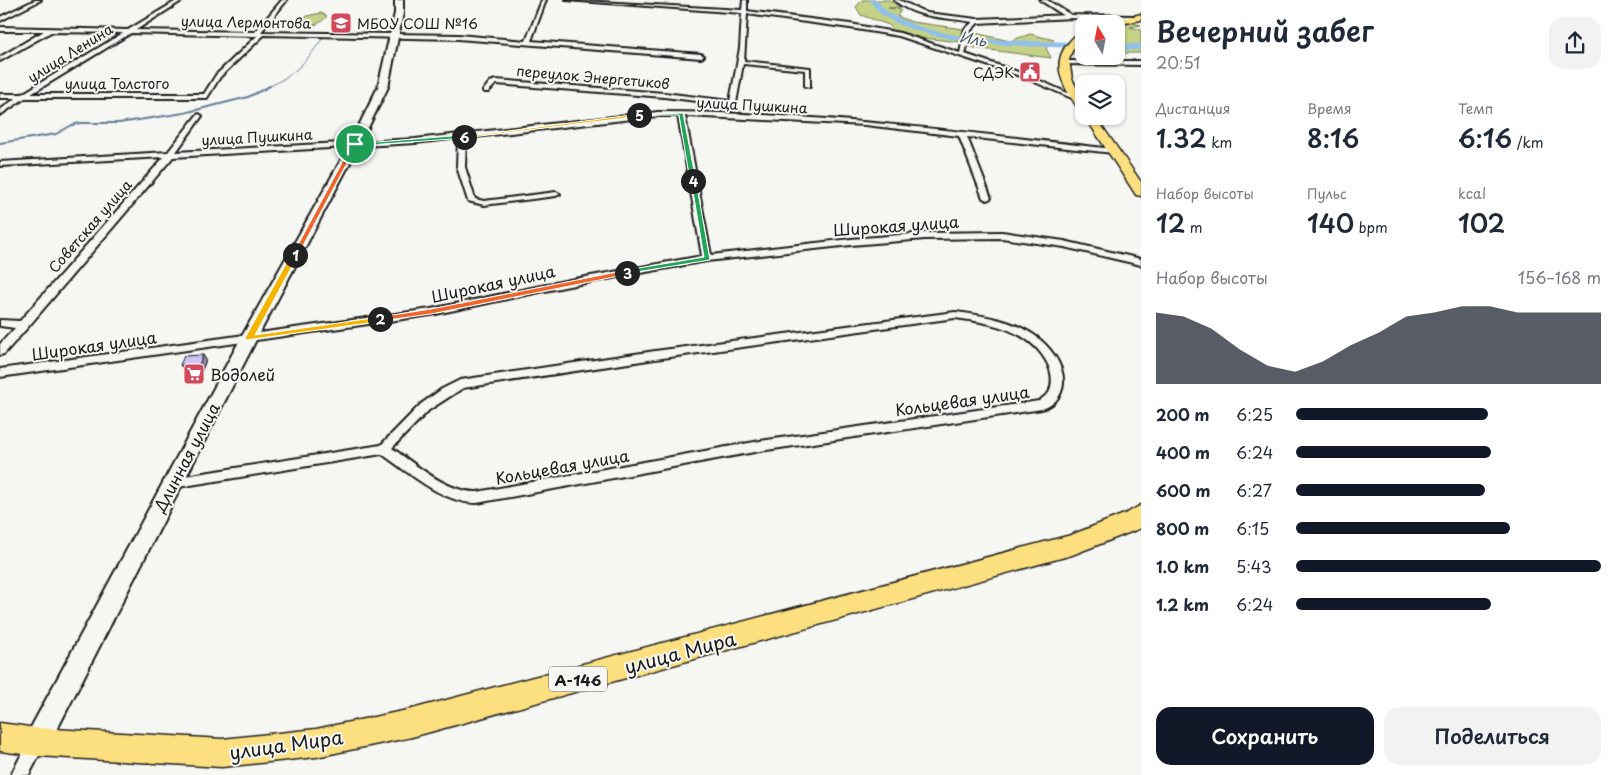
<!DOCTYPE html>
<html lang="ru">
<head>
<meta charset="utf-8">
<style>
	:root { --surface:#fff; --page:#f2f2f3; --text:#1f2937; --muted:#747a83; --accent:#111827 }
	body { margin:0; font-family:"Playpen Sans",sans-serif; background:var(--page); color:var(--text); height:100vh; display:flex; flex-direction:column; font-size:19px; white-space:nowrap }
	* { box-sizing:border-box; margin:0 }
	p { font-size:16px; color:var(--muted) }
	.icon { flex:none; width:28px; height:28px; fill:none; stroke:currentColor; stroke-width:2; stroke-linecap:round; stroke-linejoin:round }
	.map { position:relative; flex:1; overflow:hidden }
	.details { display:flex; flex-direction:column; background:var(--surface); width:475px }
	.details>* { flex:none }
	.needle { width:32px; rotate:350deg }
	.buttons { position:absolute; left:1075px; top:15px; display:grid; gap:10px }
	.buttons a { display:grid; place-items:center; width:50px; height:50px; border-radius:10px; background:var(--surface); box-shadow:0 1px 4px #0004; font-size:25px }
	.pin { position:absolute; display:grid; place-items:center; width:42px; height:42px; color:#fff; margin:-21px; border:2px solid #fff; border-radius:50%; box-shadow:0 1px 5px #0007 }
	.km { position:absolute; width:25px; height:25px; margin:-12px; border-radius:50%; background:#222; color:#fff; font-size:14px; line-height:25px; text-align:center }
	.round { display:grid; place-items:center; flex:none; width:52px; height:52px; border-radius:15px; background:var(--page) }
	.overview { display:flex; align-items:center; justify-content:space-between; height:85px; padding:0 15px }
	h1 { font-size:28px; font-weight:600; line-height:38px }
	.stats { display:grid; grid-template-columns:repeat(3,1fr); gap:8px; height:85px; padding:5px 15px }
	.stats div { display:grid; align-content:center }
	.stats b { font-size:25px; font-weight:600 }
	.stats small { font-size:14px; font-weight:400 }
	.stats p { font-size:14px }
	.chart { height:140px; padding:10px 15px }
	.chart p { display:flex; justify-content:space-between }
	.chart svg { width:100%; height:90px; margin-top:5px; fill:var(--accent); opacity:.7 }
	.primary-button { display:flex; gap:10px; margin-top:auto; padding:10px 15px }
	.primary-button a { flex:1; height:58px; border-radius:15px; background:var(--accent); color:#fff; font-size:20px; font-weight:600; line-height:58px; text-align:center }
	.primary-button a+a { background:var(--page); color:var(--text) }
	ul { padding:0 15px; list-style:none; font-size:16px }
	li { display:grid; grid-template-columns:80px 60px 1fr; align-items:center; height:38px }
	li i { height:12px; border-radius:6px; background:var(--accent) }
	main { display:flex; flex:1; min-height:0 }
	.map>svg:first-child { display:block }
</style>
</head>
<body>
<main>
<div class="map">
<svg width="1141" height="775" viewBox="0 0 1141 775">
	<rect width="100%" height="100%" fill="#f6f6f2"/>
	<filter id="ink" filterUnits="userSpaceOnUse"><feTurbulence type="fractalNoise" baseFrequency=".02" numOctaves="2"/><feDisplacementMap in="SourceGraphic" scale="10" xChannelSelector="R" yChannelSelector="G"/><feConvolveMatrix kernelMatrix="1 2 1 2 8 2 1 2 1" color-interpolation-filters="sRGB"/></filter>
	<g filter="url(#ink)">
		<!-- green -->
		<g fill="#c4d286" stroke="#707751">
			<path d="M862 0H889L900 7 888 8 901 10 897 16 912 22 963 29 961 42 922 38 891 31V27L889 25 861 15 856 7Z"/>
			<path d="M321 13 327 16C320 25 311 28 301 23L307 16Z"/>
			<path d="M1129 22 1141 25 1130 27 1141 30V53H1116V30L1121 28V24Z"/>
			<path d="M975 33 1010 41 1030 34 1054 40 1046 48 1051 58 975 48 968 45 971 34Z"/>
		</g>
		<g fill="none" stroke-linecap="round" stroke-linejoin="round">
			<!-- stream-far1 -->
			<path stroke="#627e98" stroke-width="1" d="M268 87C296 74 307 61 324 36"/>
			<!-- stream -->
			<path stroke="#627e98" stroke-width="2" d="M0 143 56 134 72 125 80 123H119L184 113 248 97 270 86"/>
			<!-- river -->
			<g fill="#90bfeb" fill-rule="evenodd">
				<path d="M869 0H877C881 5 885 11 891 14 941 43 1027 41 1084 42V48C1026 46 934 47 885 17 879 13 874 6 869 0Z"/>
				<rect x="1116" y="44" width="25" height="6"/>
			</g>
			<!-- minor casing -->
			<g stroke="#1c1c1c" stroke-width="4">
				<g id="minor">
					<path d="M35 0H41L0 21V17Z"/>
					<path d="M178 0H183L136 30 255 32 282 0H287L261 32 458 35 526 41 542 0H546L531 41 701 54 704 56 701 58 458 39 264 35 220 77 207 98H25L0 115V110L16 98H0V94H22L123 33 51 32 0 61V57L44 31H0V27L128 30ZM131 33 256 36 258 35 216 75 204 94H31Z"/>
					<path d="M566 0 742 10 743 0H747V11L850 24 900 33 960 53 965 29 973 22C946 17 916 19 894 0H899L927 13 977 19 1070 15 1072 18 978 23 971 30 965 54 1027 75 1079 98 1074 99 1023 77 899 36 850 28 747 14 744 61 810 68V87L805 86V70L743 64 735 109 732 111 729 109V105L664 97 496 84 488 92H484L483 91 490 82 496 80 664 93 730 101 740 48 742 13Z"/>
					<path d="M1062 61H1141V65L1060 64V62Z"/>
					<path d="M658 112C811 112 962 132 1113 149L1117 151 1113 153 967 137 991 198 987 200 983 198 959 136 865 125 685 116 711 255 851 239 925 233 1002 232 1064 241 1141 259V265L1064 247 1002 238 925 239 851 245 707 261 569 286 431 315 0 377V369L431 309 569 280 702 256 678 116H658L466 138 465 167 475 199 484 201 556 192 560 194 556 196 484 205 468 201 457 167 458 138 415 143 173 157 28 327 4 354 0 355V344L15 328 0 326V320L20 321 164 157 0 166V162L168 152 197 115 199 114 202 116 176 152 415 139Z"/>
					<path d="M955 312C991 316 1032 323 1054 355 1060 364 1064 374 1063 384 1062 396 1053 406 1042 409L760 451 477 503C444 504 408 472 382 454L172 488 167 487 166 483 167 479 172 478 381 445 421 404 442 389 460 380 655 351ZM955 318C988 322 1027 329 1045 359 1052 370 1054 381 1049 393L1039 401 760 441 477 492C448 493 415 464 392 448L429 410 463 388 655 359Z"/>
					<path d="M37 733 43 736 46 742 29 775H11L31 736Z"/>
				</g>
			</g>
			<!-- tertiary casing -->
			<g stroke="#1c1c1c" stroke-width="4">
				<path id="tertiary" d="M1040 0H1047L1071 15 1135 16 1138 18 1135 20 1103 19 1110 24H1103L1092 19 1068 18Z"/>
			</g>
			<!-- secondary casing -->
			<g stroke="#1c1c1c" stroke-width="4">
				<path id="secondary" d="M395 0H403V13L388 87 360 144 257 338 46 751 37 754 28 751 25 742 28 733 241 338 350 144 378 87 395 13Z"/>
			</g>
			<!-- trunk casing -->
			<g stroke="#1c1c1c" stroke-width="3">
				<g id="trunk">
					<path d="M1141 14V20L1116 25 1102 24Z"/>
					<path d="M1084 30V38L1072 51 1069 60 1072 79 1084 101V112L1080 111C1067 92 1050 68 1066 46 1071 40 1076 33 1084 30Z"/>
					<path d="M1084 115 1095 116 1141 182V196L1136 195Z"/>
					<path d="M1141 505V528L1072 555 412 737 316 757 222 767 37 756 0 751V723L37 728 222 739 316 729 412 709 1071 535 1127 513Z"/>
				</g>
			</g>
			<!-- minor -->
			<use href="#minor" fill="#f6f6f2" fill-rule="evenodd"/>
			<!-- tertiary -->
			<use href="#tertiary" fill="#f6f6f2" fill-rule="evenodd"/>
			<!-- secondary -->
			<use href="#secondary" fill="#f6f6f2" fill-rule="evenodd"/>
			<!-- trunk -->
			<use href="#trunk" fill="#fce080" fill-rule="evenodd"/>
		</g>
		<!-- wall -->
		<path fill="#b4a9d3" stroke="#1c1c1c" d="M203 355 206 360 197 382 187 378 184 372 185 370H184L180 365Z"/>
		<!-- shaded-wall -->
		<path fill="#9289ac" stroke="#1c1c1c" d="M203 355 206 360 197 382 194 377Z"/>
		<!-- building -->
		<path fill="#d1c4f5" stroke="#1c1c1c" d="M203 355 194 377 184 372 187 365H180L184 356Z"/>
	</g>
	<!-- split-1 -->
	<path fill="#f0652b" stroke="#fff" d="M355 142 357 144 298 255 292 256 352 144Z"/>
	<!-- split-2 -->
	<path fill="#f5b400" stroke="#fff" d="M292 253 298 255 255 335 380 317H383V321L246 340 245 338Z"/>
	<!-- split-3 -->
	<path fill="#f0652b" stroke="#fff" d="M627 270 630 273 629 274 431 314 380 321 377 319 380 317 431 309Z"/>
	<!-- split-4 -->
	<path fill="#22a559" stroke="#fff" d="M691 180 696 181 710 260 624 274 623 273 627 270 704 257Z"/>
	<!-- split-5 -->
	<path fill="#22a559" stroke="#fff" d="M683 113 696 181 693 183 690 181 679 115H637Z"/>
	<!-- split-6 -->
	<path fill="#f5b400" stroke="#fff" d="M639 114 641 116 464 138 462 137Z"/>
	<!-- split-7 -->
	<path fill="#22a559" stroke="#fff" d="M464 135 466 138 355 146 352 144Z"/>
	<!-- icons -->
	<defs>
		<g id="school-square" transform="scale(1.125)"><rect x="-9" y="-9" width="18" height="18" rx="4" fill="#d1495b" stroke="#f6f6f2"/><path d="M0-5L7-2L0 1L-7-2ZM-4 1L0 2.5L4 1V4Q0 6-4 4Z" fill="#fff"/></g>
		<g id="civic-square" transform="scale(1.125)"><rect x="-9" y="-9" width="18" height="18" rx="4" fill="#d1495b" stroke="#f6f6f2"/><path d="M-.6-6.5H3V-4.5H.6V-3L4-1V1h2V6H-6V1h2V-1L-.6-3ZM-1.2 2.5V6h2.4V2.5Z" fill="#fff"/></g>
		<g id="supermarket-square" transform="scale(1.125)"><rect x="-9" y="-9" width="18" height="18" rx="4" fill="#d1495b" stroke="#f6f6f2"/><path d="M-6-5.5h2.5l.6 2H6L4.5 2H-2.5L-4.4-4H-6ZM-1.5 3.2a1.3 1.3 0 1 0 .1 0ZM3 3.2a1.3 1.3 0 1 0 .1 0Z" fill="#fff"/></g>
	</defs>
	<g fill-rule="evenodd">
		<use href="#school-square" x="341" y="23"/>
		<use href="#civic-square" x="1030" y="72"/>
		<use href="#supermarket-square" x="194" y="374"/>
	</g>
	<g text-anchor="middle" dominant-baseline="central" stroke-width="4" stroke-linejoin="round" paint-order="stroke">
		<!-- far-street labels -->
		<g font-size="14" fill="#1c1c1c" stroke="#f6f6f2">
			<text transform="translate(246 22) rotate(1)">улица Лермонтова</text>
			<text transform="translate(70 53) rotate(-32)">улица Ленина</text>
			<text transform="translate(593 77) rotate(5)">переулок Энергетиков</text>
			<text x="117" y="83">улица Толстого</text>
			<text transform="translate(752 105) rotate(3)">улица Пушкина</text>
			<text transform="translate(257 137) rotate(-3)">улица Пушкина</text>
			<text transform="translate(90 226) rotate(-49)">Советская улица</text>
		</g>
		<!-- far-poi labels -->
		<g font-size="14" fill="#1c1c1c" stroke="#f6f6f2" text-anchor="start">
			<text x="357" y="23">МБОУ СОШ №16</text>
			<text x="1014" y="72" text-anchor="end">СДЭК</text>
		</g>
		<!-- far-water labels -->
		<g font-size="15" font-style="italic" fill="#455564" stroke="#f6f6f2">
			<text transform="translate(973 38) rotate(10)">Иль</text>
		</g>
		<!-- shield labels -->
		<rect fill="#f6f6f2" stroke="#5d5d5c" stroke-width="1" x="549" y="666.5" width="58" height="25" rx="4"/>
		<g font-size="15" font-weight="bold" fill="#1c1c1c">
			<text x="578" y="679">А-146</text>
		</g>
		<!-- street labels -->
		<g font-size="16" fill="#1c1c1c" stroke="#f6f6f2">
			<text transform="translate(896 225) rotate(-4)">Широкая улица</text>
			<text transform="translate(493 283) rotate(-12)">Широкая улица</text>
			<text transform="translate(94 345) rotate(-8)">Широкая улица</text>
			<text transform="translate(962 400) rotate(-8)">Кольцевая улица</text>
			<text transform="translate(186 457) rotate(-62)">Длинная улица</text>
			<text transform="translate(562 466) rotate(-10)">Кольцевая улица</text>
		</g>
		<!-- poi labels -->
		<g font-size="16" fill="#1c1c1c" stroke="#f6f6f2" text-anchor="start">
			<text x="210" y="374">Водолей</text>
		</g>
		<!-- near-street labels -->
		<g font-size="19" fill="#1c1c1c" stroke="#f6f6f2">
			<text transform="translate(680 652) rotate(-15)">улица Мира</text>
			<text transform="translate(286 744) rotate(-8)">улица Мира</text>
		</g>
	</g>
</svg>
<div class="buttons">
<a><svg class="needle" viewBox="-14 -14 28 28"><path d="M0-13l5 13h-10z" fill="#e53935"/><path d="M0 13l5-13h-10z" fill="#747a83"/></svg></a>
<a><svg class="icon" aria-label="layers" viewBox="0 0 24 24"><path d="M12 4l9 5-9 5-9-5zM3 14l9 5 9-5"/></svg></a>
</div>
<div class="pin" style="left:355px;top:144px;background:#1e9e55"><svg class="icon" aria-label="arrive" viewBox="0 0 24 24"><path d="M6 21V4h12l-3 4 3 4H6"/></svg></div>
<b class="km" style="left:295px;top:255px">1</b>
<b class="km" style="left:380px;top:319px">2</b>
<b class="km" style="left:627px;top:273px">3</b>
<b class="km" style="left:693px;top:181px">4</b>
<b class="km" style="left:639px;top:115px">5</b>
<b class="km" style="left:464px;top:137px">6</b>
</div>
<section class="details">
<div class="overview"><div><h1>Вечерний забег</h1><p>20:51</p></div><a class="round"><svg class="icon" aria-label="share" viewBox="0 0 24 24"><path d="M12 15V3M7 8l5-5 5 5M5 13v7h14v-7"/></svg></a></div>
<div class="stats">
<div><p>Дистанция</p><b>1.32<small> km</small></b></div>
<div><p>Время</p><b>8:16</b></div>
<div><p>Темп</p><b>6:16<small> /km</small></b></div>
</div>
<div class="stats">
<div><p>Набор высоты</p><b>12<small> m</small></b></div>
<div><p>Пульс</p><b>140<small> bpm</small></b></div>
<div><p>kcal</p><b>102</b></div>
</div>
<div class="chart"><p><span>Набор высоты</span>156–168 m</p>
<svg viewBox="0 0 160 44" preserveAspectRatio="none"><path d="M0 44V9L10 11L20 17L30 27L40 35L50 38L60 33L70 25L80 19L90 11L100 9L110 6L120 6L130 9L140 9L150 9L160 9V44z"/></svg>
</div>
<ul>
<li><b>200 m</b>6:25<i style="width:63%"></i></li>
<li><b>400 m</b>6:24<i style="width:64%"></i></li>
<li><b>600 m</b>6:27<i style="width:62%"></i></li>
<li><b>800 m</b>6:15<i style="width:70%"></i></li>
<li><b>1.0 km</b>5:43<i style="width:100%"></i></li>
<li><b>1.2 km</b>6:24<i style="width:64%"></i></li>
</ul>
<div class="primary-button"><a>Сохранить</a><a>Поделиться</a></div>
</section>
</main>
</body>
</html>
